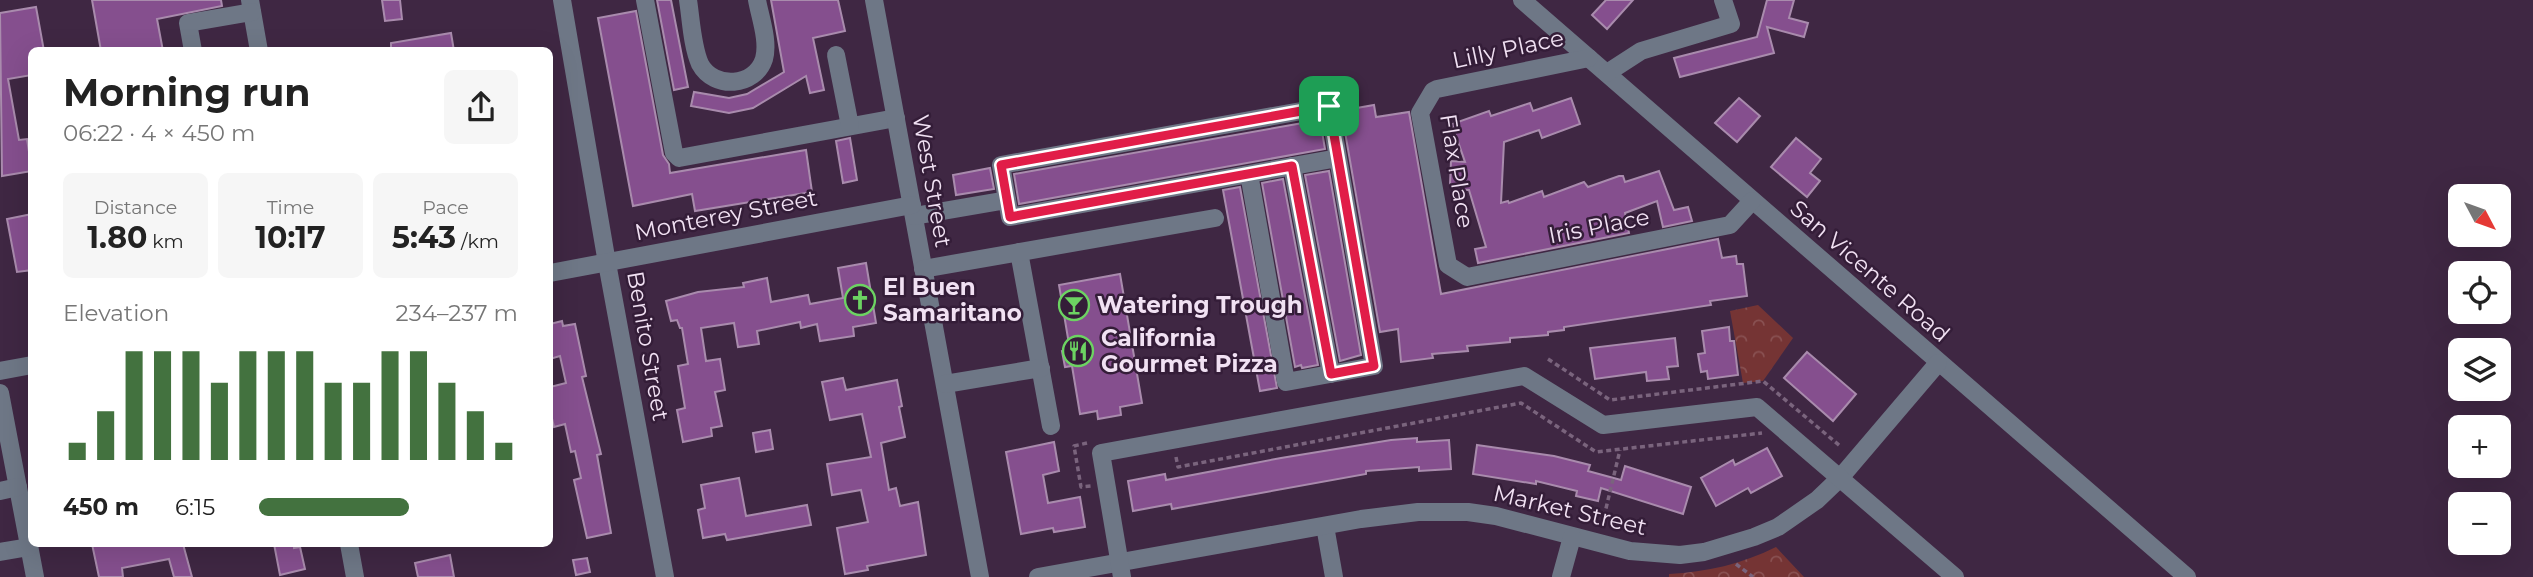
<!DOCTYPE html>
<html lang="en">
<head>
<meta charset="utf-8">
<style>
	:root { --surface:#fff; --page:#f6f6f6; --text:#222; --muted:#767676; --accent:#43723f }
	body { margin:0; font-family:Montserrat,sans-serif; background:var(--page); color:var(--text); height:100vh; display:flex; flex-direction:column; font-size:26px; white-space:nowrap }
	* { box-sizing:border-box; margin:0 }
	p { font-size:23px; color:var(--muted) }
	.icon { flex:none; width:38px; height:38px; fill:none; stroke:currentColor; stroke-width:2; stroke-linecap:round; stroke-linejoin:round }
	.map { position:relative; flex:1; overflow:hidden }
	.drawer { position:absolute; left:28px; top:47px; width:525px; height:500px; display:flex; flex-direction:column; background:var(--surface); border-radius:10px; box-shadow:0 7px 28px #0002 }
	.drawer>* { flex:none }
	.needle { width:46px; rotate:131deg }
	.fabs { position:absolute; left:2448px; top:184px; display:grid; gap:14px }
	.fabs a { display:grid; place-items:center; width:63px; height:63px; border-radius:10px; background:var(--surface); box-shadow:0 7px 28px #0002; font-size:35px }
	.pin { position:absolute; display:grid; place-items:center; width:60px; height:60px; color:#fff; margin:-30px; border-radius:14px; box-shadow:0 4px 10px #0006 }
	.round { display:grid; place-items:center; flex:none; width:74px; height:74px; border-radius:10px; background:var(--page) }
	.head { display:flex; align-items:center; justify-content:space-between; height:119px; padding:0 35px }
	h1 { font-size:38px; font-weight:700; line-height:52px }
	.metrics { display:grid; grid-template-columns:repeat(3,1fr); gap:10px; height:119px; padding:7px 35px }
	.metrics div { display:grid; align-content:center; border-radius:10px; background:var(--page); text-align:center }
	.metrics b { font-size:30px; font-weight:700 }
	.metrics small { font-size:19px; font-weight:400 }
	.metrics p { font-size:19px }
	.chart { height:196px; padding:14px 35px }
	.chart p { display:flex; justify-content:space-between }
	.chart svg { width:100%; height:126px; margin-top:7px; stroke:var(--accent); stroke-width:6 }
	ul { padding:0 35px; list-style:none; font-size:23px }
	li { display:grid; grid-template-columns:112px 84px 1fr; align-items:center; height:52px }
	li i { height:18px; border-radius:9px; background:var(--accent) }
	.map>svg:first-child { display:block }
</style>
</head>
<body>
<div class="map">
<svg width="2533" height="577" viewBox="0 0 2533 577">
	<defs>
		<pattern id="park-crowns" width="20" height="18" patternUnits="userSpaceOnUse" patternTransform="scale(1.75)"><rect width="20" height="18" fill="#753434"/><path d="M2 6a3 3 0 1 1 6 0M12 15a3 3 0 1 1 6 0" fill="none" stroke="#895152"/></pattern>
	</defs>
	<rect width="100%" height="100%" fill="#3f2743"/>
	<!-- park -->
	<g fill="url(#park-crowns)">
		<path d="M1758 305 1793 338 1763 381 1743 383 1730 311Z"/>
		<path d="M1776 547 1804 577H1669V574C1707 572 1742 564 1776 547Z"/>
	</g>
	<!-- building -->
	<g fill="#854f8e" stroke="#a98bad" stroke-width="2">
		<path d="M92 0H221L222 6 157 19 163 51H101Z"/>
		<path d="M382 0H400L402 19 385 21Z"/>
		<path d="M657 0H671L688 87 674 90Z"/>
		<path d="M771 0H838L845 31 813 38 824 90 810 93 806 76 753 108 729 113 691 106 694 92 729 98 747 94 784 72Z"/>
		<path d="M1606 0H1633L1607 29 1592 15Z"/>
		<path d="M1767 0H1794L1789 18 1808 23 1804 37 1767 27 1774 53 1680 77 1674 58 1757 37Z"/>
		<path d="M36 7 44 51H32V75L8 79 19 140 27 139 32 171 2 176 0 13Z"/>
		<path d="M636 11 663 155 669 164 670 173 806 150 812 192 695 211 692 194 633 206 598 18Z"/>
		<path d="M451 33 454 51H391V43Z"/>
		<path d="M1571 98 1580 124 1542 138 1539 130 1504 142 1501 203 1508 201 1509 203 1542 191 1544 197 1584 182 1588 187 1619 176H1623L1625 182 1659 171 1674 210 1688 207 1692 221 1663 227 1657 201 1625 213 1629 233 1478 263 1475 249 1486 247 1469 190H1458V185L1450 184 1451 161 1465 162 1452 124 1489 111 1491 116 1530 103 1533 111Z"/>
		<path d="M1739 98 1760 116 1737 142 1715 123Z"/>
		<path d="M1374 105 1376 117 1409 112 1441 294 1718 239 1722 258 1736 256 1737 264H1743L1747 296 1710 301 1711 305 1564 327V330L1548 332V335L1510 338V342L1467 346 1468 351 1432 354 1433 358 1401 362 1398 329 1380 332 1342 115H1345V110Z"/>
		<path d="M1320 120 1325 149 1019 204 1014 174Z"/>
		<path d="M850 138 857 180 843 183 836 141Z"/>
		<path d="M1796 138 1821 159 1810 173 1820 181 1807 197 1771 167Z"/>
		<path d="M990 168 994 189 956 195 953 175Z"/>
		<path d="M1329 171 1361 355 1340 361 1305 175Z"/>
		<path d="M1283 179 1318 365 1302 368 1301 365 1295 367 1262 183Z"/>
		<path d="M1240 187 1277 388 1260 391 1223 190Z"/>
		<path d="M32 214V270L17 272 7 219Z"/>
		<path d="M866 263 876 323 853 327 854 336 820 341 817 324 801 328 800 322 757 331 759 344 738 347 734 323 701 328 706 361 720 359 725 390 715 392 722 426 711 428 712 436 683 442 677 410 685 408 678 366 688 364 682 328H680L677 320 671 321 666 301 698 292 744 287 743 283 767 278 771 302 808 295 810 304 843 298 838 268Z"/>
		<path d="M1120 274 1142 403 1120 407 1121 415 1098 419 1097 411 1080 414 1072 366 1065 367 1062 351 1070 350 1059 285Z"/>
		<path d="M562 321 563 326 575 324 586 376 582 377 601 454 597 455 611 533 587 538 574 480 581 478 575 451 571 452 565 424 554 427 550 410V387L566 383 560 356 550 359V324Z"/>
		<path d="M1729 327 1730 341H1734L1738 375 1708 379 1707 371 1701 372 1698 354 1705 353 1702 331Z"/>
		<path d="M1675 338 1678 366 1667 367 1669 379 1647 381 1646 372 1595 379 1590 348Z"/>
		<path d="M1807 352 1856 394 1833 421 1784 378Z"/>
		<path d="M843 378 846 390 897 380 902 406 899 407 905 437 881 443 889 490 896 488 900 506 918 502 926 555 867 566 868 570 845 574 837 528 868 522 861 490 832 495 827 464 871 457 862 414 830 420 822 382Z"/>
		<path d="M770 430 773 449 756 452 753 433Z"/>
		<path d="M1417 438V442L1449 440 1451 469 1419 471V467L1366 471V474L1172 509 1171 504 1133 511 1128 481 1165 474 1166 480 1281 458 1391 440Z"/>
		<path d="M1054 442 1059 471 1043 475 1048 503 1080 497 1085 527 1054 532 1053 528 1021 534 1006 452Z"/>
		<path d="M1477 445 1554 456 1590 465 1588 471 1621 480 1625 466 1691 487 1683 514 1601 488 1598 501 1576 496 1577 491 1536 481V484L1473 474Z"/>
		<path d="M1767 448 1782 476 1751 493 1748 488 1716 506 1701 478 1733 460 1735 465Z"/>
		<path d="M739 478 746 516 807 505 811 525 727 540 725 534 703 538 698 510 705 508 701 485Z"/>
		<path d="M92 544H183L192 577H174L169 559 122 568 123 577H99Z"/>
		<path d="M274 544H294V548L300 547 305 569 280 575Z"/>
		<path d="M450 555 454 577H418L415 563Z"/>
		<path d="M587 558 590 572 576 575 573 560Z"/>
	</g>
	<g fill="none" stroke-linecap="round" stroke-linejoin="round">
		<!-- path -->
		<g stroke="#7a647d" stroke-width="3.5" stroke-dasharray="5 3.5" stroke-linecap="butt">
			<path d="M1548 359 1610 400 1763 381 1840 446"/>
			<path d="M1087 443 1074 446 1081 487 1091 486"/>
			<path d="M1176 457 1178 467 1521 403 1596 452 1762 433"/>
			<path d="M1602 525 1620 450"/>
			<path d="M1736 564 1753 577"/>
		</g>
		<!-- minor -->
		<g stroke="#6e7786" stroke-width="18">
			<path d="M250 0 259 51"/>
			<path d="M562 0 607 263 665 577"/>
			<path d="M645 0 674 153 679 158 896 118"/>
			<path d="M688 0C691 19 692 46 700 64 714 90 755 87 764 59 769 41 760 17 757 0"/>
			<path d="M874 0 980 577"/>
			<path d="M1522 0 2187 577"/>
			<path d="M193 51 188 23 252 12"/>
			<path d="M836 55 850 126"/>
			<path d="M1589 58 1437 89 1433 91 1420 113 1448 265 1467 277 1730 225 1752 201"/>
			<path d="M1607 73 1641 51 1731 24 1723 0"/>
			<path d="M1292 166 1331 374"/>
			<path d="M1249 174 1010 217 1001 165 1329 106 1374 366 1286 382 1249 174 1338 158"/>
			<path d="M914 216 1007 200"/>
			<path d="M1019 252 1051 426"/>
			<path d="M923 269 1215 218"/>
			<path d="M550 273 912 205"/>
			<path d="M0 371 32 365"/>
			<path d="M945 384 1041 368"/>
			<path d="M0 393 35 577"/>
			<path d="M0 491 18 487"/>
			<path d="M1325 526 1334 577"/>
			<path d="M349 544 355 577"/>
			<path d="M0 552 29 547"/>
			<path d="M1038 577 1361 519 1418 512H1468L1496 516 1630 551 1680 555 1704 552 1754 537 1778 527 1817 500 1840 478 1938 363"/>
			<path d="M1122 577 1101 453 1524 376 1603 425 1757 407 1955 577"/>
			<path d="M1561 577 1572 537"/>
		</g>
	</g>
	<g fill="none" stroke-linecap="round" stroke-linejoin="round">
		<!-- route casing -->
		<g stroke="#fff" stroke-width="14">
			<path id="route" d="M1329 106 1374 366 1331 374 1292 166 1010 217 1001 165Z"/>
		</g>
		<!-- route -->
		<use href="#route" stroke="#e11d48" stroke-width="9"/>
	</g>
	<!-- icons -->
	<defs>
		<g id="church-ring" transform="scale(1.575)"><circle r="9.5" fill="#341d38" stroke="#6cd362" stroke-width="1.5"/><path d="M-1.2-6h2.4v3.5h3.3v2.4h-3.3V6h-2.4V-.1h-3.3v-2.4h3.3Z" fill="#6cd362"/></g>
		<g id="bar-ring" transform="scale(1.575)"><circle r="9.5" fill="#341d38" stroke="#6cd362" stroke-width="1.5"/><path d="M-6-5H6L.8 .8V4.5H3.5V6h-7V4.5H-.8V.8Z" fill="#6cd362"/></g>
		<g id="restaurant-ring" transform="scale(1.575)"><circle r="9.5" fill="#341d38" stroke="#6cd362" stroke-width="1.5"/><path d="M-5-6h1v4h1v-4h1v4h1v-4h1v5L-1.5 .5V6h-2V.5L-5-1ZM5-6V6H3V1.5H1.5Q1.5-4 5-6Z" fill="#6cd362"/></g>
	</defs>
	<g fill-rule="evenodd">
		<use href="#church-ring" x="860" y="300"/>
		<use href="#bar-ring" x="1074" y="305"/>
		<use href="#restaurant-ring" x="1078" y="351"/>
	</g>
	<g text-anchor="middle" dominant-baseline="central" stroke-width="5" stroke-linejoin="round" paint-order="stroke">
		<!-- street labels -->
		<g font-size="23" fill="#f1e1f3" stroke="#341d38">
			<text transform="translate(1508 49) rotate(-12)">Lilly Place</text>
			<text transform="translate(1457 171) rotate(81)">Flax Place</text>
			<text transform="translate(932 181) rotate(80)">West Street</text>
			<text transform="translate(726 215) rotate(-11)">Monterey Street</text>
			<text transform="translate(1599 226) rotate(-11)">Iris Place</text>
			<text transform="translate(1870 271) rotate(41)">San Vicente Road</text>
			<text transform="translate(648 346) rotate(80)">Benito Street</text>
			<text transform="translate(1570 510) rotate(13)">Market Street</text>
		</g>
		<!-- poi labels -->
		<g font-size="23" font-weight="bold" fill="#f1e1f3" stroke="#341d38" text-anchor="start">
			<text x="883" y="287">El Buen<tspan x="883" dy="26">Samaritano</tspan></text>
			<text x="1097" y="305">Watering Trough</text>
			<text x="1101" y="338">California<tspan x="1101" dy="26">Gourmet Pizza</tspan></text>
		</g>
	</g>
</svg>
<div class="fabs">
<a><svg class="needle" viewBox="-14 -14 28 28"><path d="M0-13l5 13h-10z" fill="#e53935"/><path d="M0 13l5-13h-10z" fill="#767676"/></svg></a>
<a><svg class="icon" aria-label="locate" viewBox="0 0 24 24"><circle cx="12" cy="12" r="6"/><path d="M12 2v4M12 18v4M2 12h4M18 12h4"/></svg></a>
<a><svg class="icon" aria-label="layers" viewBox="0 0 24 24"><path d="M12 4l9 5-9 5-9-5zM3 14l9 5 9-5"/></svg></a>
<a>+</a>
<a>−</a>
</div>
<div class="pin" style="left:1329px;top:106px;background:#1e9e55"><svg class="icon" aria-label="arrive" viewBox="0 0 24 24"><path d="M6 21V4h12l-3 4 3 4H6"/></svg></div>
<section class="drawer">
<div class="head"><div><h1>Morning run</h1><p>06:22 · 4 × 450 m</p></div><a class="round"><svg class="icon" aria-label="share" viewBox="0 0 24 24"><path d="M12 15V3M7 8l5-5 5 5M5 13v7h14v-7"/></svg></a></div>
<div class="metrics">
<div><p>Distance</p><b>1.80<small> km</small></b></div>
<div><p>Time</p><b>10:17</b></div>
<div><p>Pace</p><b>5:43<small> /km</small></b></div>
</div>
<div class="chart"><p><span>Elevation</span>234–237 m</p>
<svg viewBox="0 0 160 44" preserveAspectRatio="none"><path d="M5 44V38M15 44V27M25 44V6M35 44V6M45 44V6M55 44V17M65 44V6M75 44V6M85 44V6M95 44V17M105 44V17M115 44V6M125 44V6M135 44V17M145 44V27M155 44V38"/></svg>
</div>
<ul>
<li><b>450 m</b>6:15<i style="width:58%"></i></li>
</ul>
</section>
</div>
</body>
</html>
